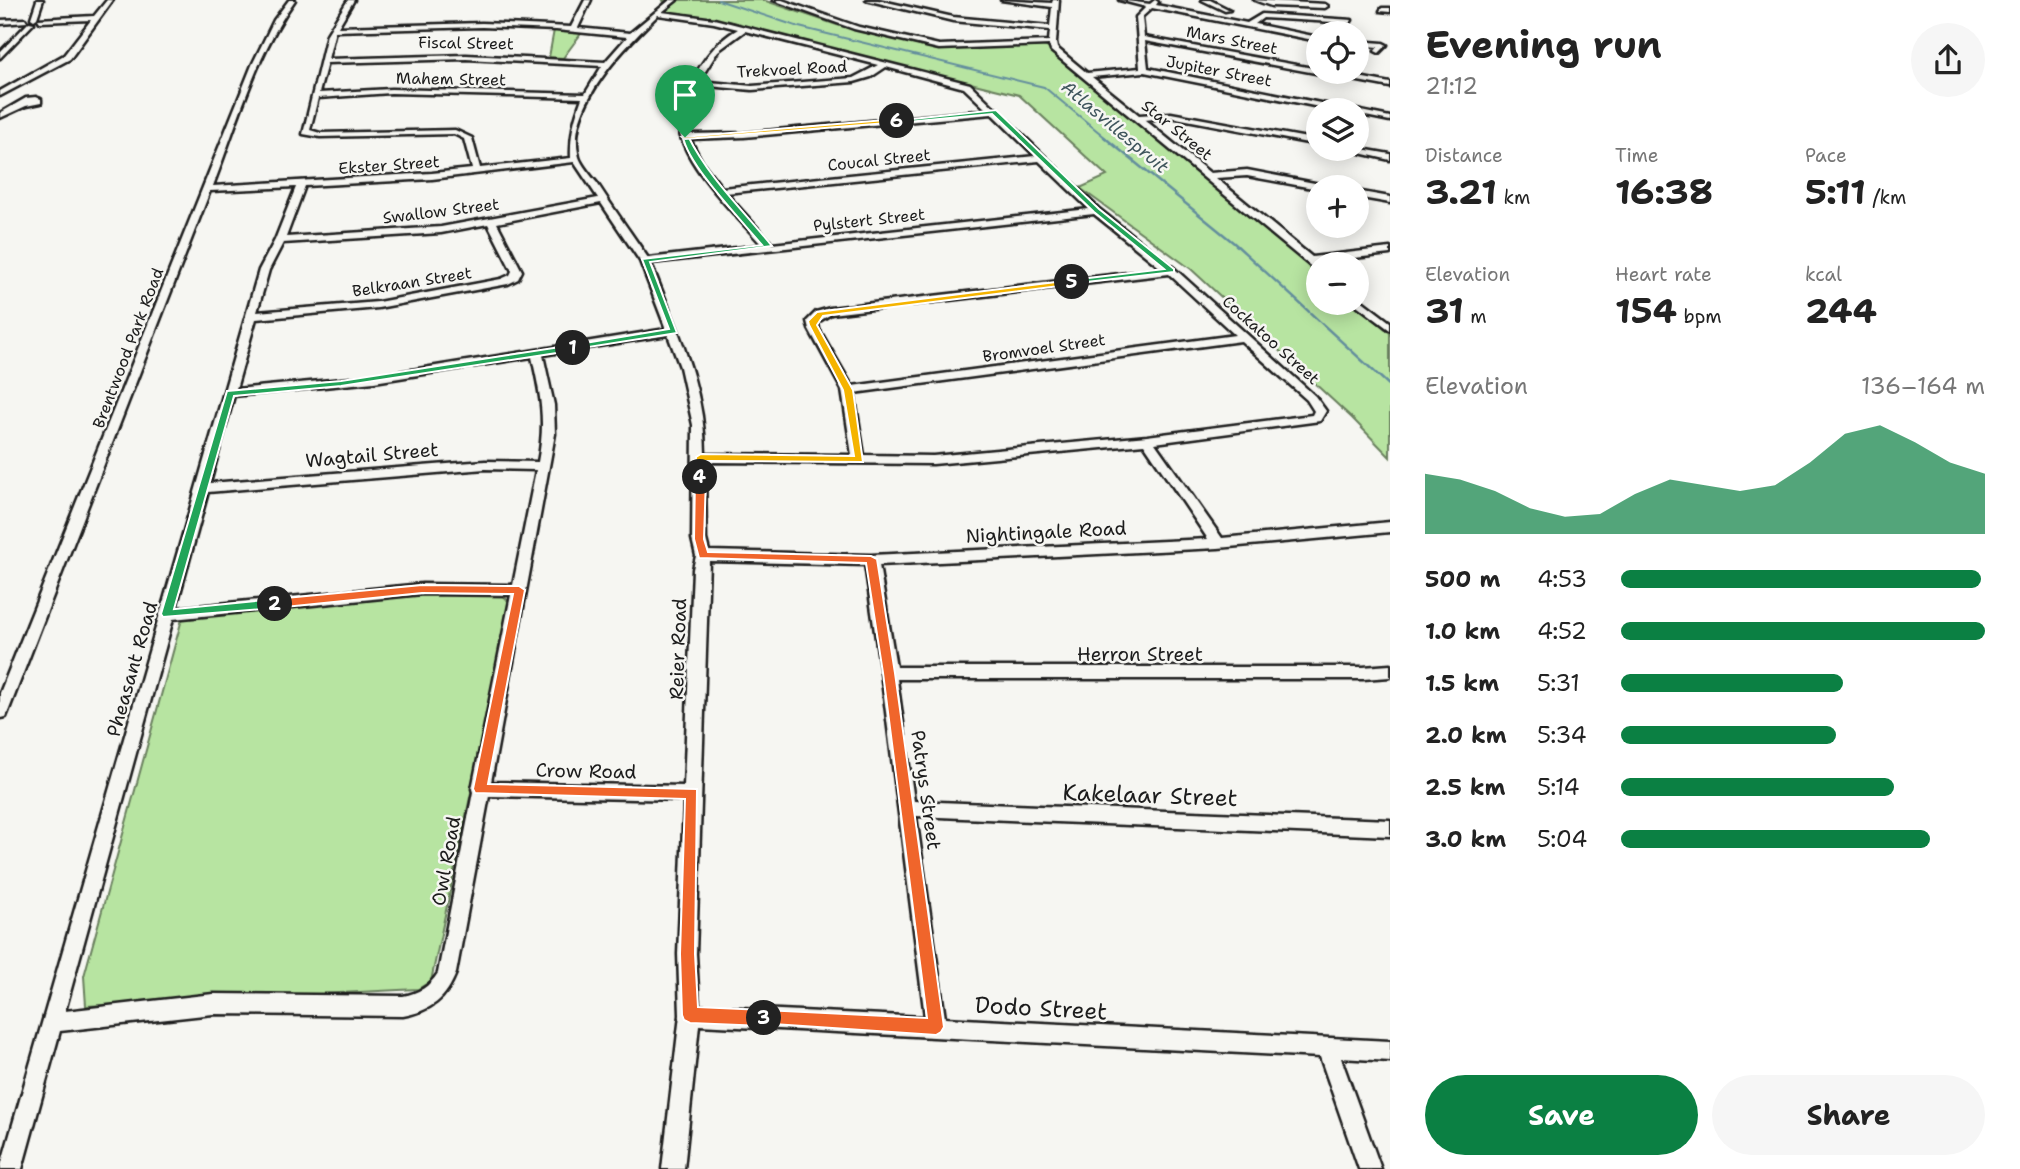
<!DOCTYPE html>
<html lang="en">
<head>
<meta charset="utf-8">
<style>
	:root { --surface:#fff; --page:#f6f6f6; --text:#222; --muted:#767676; --accent:#0b8043 }
	body { margin:0; font-family:"Shantell Sans",sans-serif; background:var(--page); color:var(--text); height:100vh; display:flex; flex-direction:column; font-size:26px; white-space:nowrap }
	* { box-sizing:border-box; margin:0 }
	p { font-size:23px; color:var(--muted) }
	.icon { flex:none; width:38px; height:38px; fill:none; stroke:currentColor; stroke-width:2; stroke-linecap:round; stroke-linejoin:round }
	.map { position:relative; flex:1; overflow:hidden }
	.side { display:flex; flex-direction:column; background:var(--surface); width:630px }
	.side>* { flex:none }
	.tools { position:absolute; left:1306px; top:21px; display:grid; gap:14px }
	.tools a { display:grid; place-items:center; width:63px; height:63px; border-radius:50%; background:var(--surface); box-shadow:0 4px 18px #0003; font-size:35px }
	.pin { position:absolute; display:grid; place-items:center; width:60px; height:60px; color:#fff; margin:-72px -30px; border-radius:50% 50% 50% 0; rotate:-45deg; box-shadow:0 0 7px #0007 }
	.pin .icon { rotate:45deg }
	.km { position:absolute; width:35px; height:35px; margin:-18px; border-radius:50%; background:#222; color:#fff; font-size:19px; line-height:35px; text-align:center }
	.round { display:grid; place-items:center; flex:none; width:74px; height:74px; border-radius:37px; background:var(--page) }
	.head { display:flex; align-items:center; justify-content:space-between; height:119px; padding:0 35px }
	h1 { font-size:38px; font-weight:700; line-height:52px }
	.metrics { display:grid; grid-template-columns:repeat(3,1fr); gap:10px; height:119px; padding:7px 35px }
	.metrics div { display:grid; align-content:center }
	.metrics b { font-size:35px; font-weight:700 }
	.metrics small { font-size:19px; font-weight:400 }
	.metrics p { font-size:19px }
	.chart { height:196px; padding:14px 35px }
	.chart p { display:flex; justify-content:space-between }
	.chart svg { width:100%; height:126px; margin-top:7px; fill:var(--accent); opacity:.7 }
	.action { display:flex; gap:14px; margin-top:auto; padding:14px 35px }
	.action a { flex:1; height:80px; border-radius:42px; background:var(--accent); color:#fff; font-size:28px; font-weight:700; line-height:80px; text-align:center }
	.action a+a { background:var(--page); color:var(--text) }
	ul { padding:0 35px; list-style:none; font-size:23px }
	li { display:grid; grid-template-columns:112px 84px 1fr; align-items:center; height:52px }
	li i { height:18px; border-radius:9px; background:var(--accent) }
	main { display:flex; flex:1; min-height:0 }
	.map>svg:first-child { display:block }
</style>
</head>
<body>
<main>
<div class="map">
<svg width="1390" height="1169" viewBox="0 0 1390 1169">
	<rect width="100%" height="100%" fill="#f6f6f2"/>
	<filter id="ink" filterUnits="userSpaceOnUse"><feTurbulence type="fractalNoise" baseFrequency=".0143" numOctaves="2"/><feDisplacementMap in="SourceGraphic" scale="14" xChannelSelector="R" yChannelSelector="G"/><feConvolveMatrix kernelMatrix="1 2 1 2 8 2 1 2 1" color-interpolation-filters="sRGB"/></filter>
	<g filter="url(#ink)">
		<!-- green -->
		<g fill="#b7e4a1" stroke="#6a805e" stroke-width="2">
			<path d="M663 0H763L837 25 938 50 1043 44 1318 273V303H1355L1390 333V457L1352 418 1191 269 1080 188 1107 176 1019 95 718 21 668 14Z"/>
			<path d="M554 30 583 31 563 58 549 57Z"/>
			<path d="M425 592 502 594 511 604 431 981 418 989 86 1006 84 976 182 619Z"/>
		</g>
		<g fill="none" stroke-linecap="round" stroke-linejoin="round">
			<!-- stream-far1 -->
			<path stroke="#638e9d" stroke-width="2" d="M718 0 799 27 1044 87 1106 138"/>
			<!-- stream -->
			<path stroke="#638e9d" stroke-width="2.5" d="M1104 137 1234 243 1390 386"/>
			<!-- minor casing -->
			<g stroke="#1c1c1c" stroke-width="5">
				<g id="minor">
					<path d="M37 0H43L37 18 34 20 31 18Z"/>
					<path d="M107 0H113L70 59 0 96V91L64 55 91 20 40 22 38 19 94 16Z"/>
					<path d="M289 0H295C256 54 237 124 213 186L432 173 472 169 464 139 454 134 320 137 303 134 327 34 348 0H354L338 27 482 23 571 27 585 0H591L578 28 630 33 670 0H677L662 12 714 19 970 84 1099 209 1175 269 1315 396 1326 411 1320 421 1155 443 1222 538 1390 522V532L1218 548 879 565 896 667H1363L1390 665V677L1363 679H897L914 801 1390 820V836L916 816 945 1018 1390 1041V1061L1341 1058 1381 1169H1359L1320 1057 699 1025 684 1169H662L680 1015 678 954 684 800 489 796 456 973C446 999 431 1011 403 1016L213 1014 60 1031 22 1169H0L259 270 275 240 296 187 210 191 8 712 6 717 0 718V693L252 65 274 20ZM658 15 714 23 738 29C716 42 704 58 692 81 687 88 681 96 679 105 666 151 735 213 762 245L648 258C631 233 613 208 597 183 591 176 581 164 579 157 565 106 626 46 658 15ZM482 27 556 30 627 37 605 62 466 55 328 59 335 31ZM745 31 878 65 853 78 752 86 699 81 718 51ZM466 59 602 66 585 94 391 89 319 93 327 63ZM886 67 964 88 987 110 744 133 689 134C683 115 687 102 697 85L752 90 854 82 871 77ZM391 93 582 98C574 119 570 136 571 158L480 168 472 138 455 130 320 133 310 130 318 98ZM992 114 1035 156 722 188 702 162 690 139 744 137ZM1039 161 1089 209 772 244 726 193ZM574 162 598 198 441 227 286 237 305 186 432 179ZM601 203 640 261 666 329 374 376 236 389 256 319 378 308 508 284 518 279 522 271 497 223ZM1094 214 1162 269 830 308 816 312 807 321 809 329 842 390 852 455 705 454C705 385 675 326 651 263ZM488 224 512 271 510 275 501 279 378 302 257 312 269 270 283 243 441 233ZM1169 274 1235 335 852 386 819 329 818 322 831 314ZM668 335 680 367 693 425 692 539 696 556 693 569 684 786 491 782 555 434 554 405 543 355ZM1241 341 1307 400 1314 411 1312 415 1147 436 933 456 864 455 854 393ZM532 357C541 397 546 421 538 462L485 461 210 483 234 396 374 382ZM1144 444 1208 539 871 555 709 551 706 539 705 462 933 464ZM485 469 536 470 513 585 422 584 176 608 208 492ZM709 561 865 565 881 673 925 1017 699 1006 696 954ZM422 594 511 595 472 789 473 792 438 973C429 987 419 993 403 996L213 994 65 1011 173 619Z"/>
					<path d="M773 0H782L859 27 939 45 1049 41 1050 30 953 21 866 0H878L953 17 1050 26 1052 7 1001 0 1052 3 1053 0H1059L1056 43 1057 48 1087 73 1140 68 1136 17 1146 7 1119 0 1150 4 1155 0 1158 2 1156 5 1247 23 1262 14 1352 20 1350 23 1263 18 1255 24 1318 37V41L1152 8 1142 17 1144 37 1318 69V72H1333L1390 83V87L1145 41 1148 68 1345 108 1349 110H1334L1144 72 1092 77 1139 115 1171 113 1318 140V145L1171 117 1145 120 1210 173 1247 170 1325 185 1326 187 1318 189 1247 176 1216 178 1312 257 1390 248V254L1318 262 1321 264H1318V270L1314 269 1051 51 1049 45 939 49 854 29Z"/>
					<path d="M1202 0H1210L1230 10 1225 11Z"/>
					<path d="M1254 0 1325 4 1328 6 1325 8 1271 6Z"/>
					<path d="M1382 8H1390V12L1380 11Z"/>
					<path d="M25 19 27 22 0 24V20Z"/>
					<path d="M29 22 34 23 0 58V52Z"/>
					<path d="M1356 41 1383 43 1387 45 1379 53 1375 51 1378 47 1356 45Z"/>
					<path d="M36 97 41 99V103L26 106 0 118V113L26 98Z"/>
					<path d="M1353 110H1356L1390 117V121L1356 114V110Z"/>
					<path d="M1356 148 1390 154V160L1343 149Z"/>
					<path d="M1356 191 1390 197V203L1356 197Z"/>
					<path d="M1356 296 1390 322V330L1354 303H1356Z"/>
				</g>
			</g>
			<!-- minor -->
			<use href="#minor" fill="#f6f6f2" fill-rule="evenodd"/>
		</g>
	</g>
	<!-- split-1 -->
	<path fill="#22a559" stroke="#fff" stroke-width="2" d="M683 136H688C709 178 743 210 772 246L650 262 677 333 570 350 569 348 573 345 669 329 642 259 762 245C742 221 686 163 683 136Z"/>
	<!-- split-2 -->
	<path fill="#22a559" stroke="#fff" stroke-width="2" d="M573 345 578 348 576 350 341 386 234 396 174 609 275 599 281 604 275 608 163 617 161 614 227 391 341 381Z"/>
	<!-- split-3 -->
	<path fill="#f0652b" stroke="#fff" stroke-width="2" d="M422 585 519 586 525 590 488 784 697 789 695 954 698 1007 764 1010 770 1012 772 1018 770 1023 764 1026 690 1023 684 1020 682 1015 680 954 685 799 475 793 473 789 513 594 422 593 275 608 270 604 275 599Z"/>
	<!-- split-4 -->
	<path fill="#f0652b" stroke="#fff" stroke-width="2" d="M700 474 706 477 704 539 708 552 871 556 877 559 895 673 944 1027 941 1032 936 1035 759 1023 756 1018 759 1012 764 1010 927 1018 883 673 866 563 699 558 694 539 695 477Z"/>
	<!-- split-5 -->
	<path fill="#f5b400" stroke="#fff" stroke-width="2" d="M1072 280 1075 284 823 316 817 325 853 390 863 462 706 461 704 480 695 477 696 457 701 454 854 456 843 390 809 325 808 321 817 312Z"/>
	<!-- split-6 -->
	<path fill="#22a559" stroke="#fff" stroke-width="2" d="M996 110 1099 209 1174 269V272L1069 284 1072 280 1164 269 1094 212 992 114 897 123 894 121Z"/>
	<!-- split-7 -->
	<path fill="#f5b400" stroke="#fff" stroke-width="2" d="M897 119 900 122 685 139 682 137Z"/>
	<g text-anchor="middle" dominant-baseline="central" stroke-width="5" stroke-linejoin="round" paint-order="stroke">
		<!-- far-street labels -->
		<g font-size="16" fill="#1c1c1c" stroke="#f6f6f2">
			<text transform="translate(1232 40) rotate(11)">Mars Street</text>
			<text transform="translate(466 43) rotate(1)">Fiscal Street</text>
			<text transform="translate(792 69) rotate(-3)">Trekvoel Road</text>
			<text transform="translate(1219 71) rotate(11)">Jupiter Street</text>
			<text transform="translate(451 79) rotate(1)">Mahem Street</text>
			<text transform="translate(1177 130) rotate(39)">Star Street</text>
			<text transform="translate(879 160) rotate(-6)">Coucal Street</text>
			<text transform="translate(389 165) rotate(-4)">Ekster Street</text>
			<text transform="translate(441 211) rotate(-7)">Swallow Street</text>
			<text transform="translate(869 220) rotate(-6)">Pylstert Street</text>
			<text transform="translate(412 282) rotate(-9)">Belkraan Street</text>
			<text transform="translate(1271 340) rotate(42)">Cockatoo Street</text>
			<text transform="translate(128 348) rotate(-69)">Brentwood Park Road</text>
			<text transform="translate(1044 348) rotate(-8)">Bromvoel Street</text>
		</g>
		<!-- far-water labels -->
		<g font-size="18" font-style="italic" fill="#3f555c" stroke="#f6f6f2">
			<text transform="translate(1115 127) rotate(40)">Atlasvillespruit</text>
		</g>
		<!-- street labels -->
		<g font-size="19" fill="#1c1c1c" stroke="#f6f6f2">
			<text transform="translate(372 455) rotate(-5)">Wagtail Street</text>
			<text transform="translate(1046 532) rotate(-3)">Nightingale Road</text>
			<text transform="translate(678 649) rotate(-88)">Reier Road</text>
			<text x="1140" y="654">Herron Street</text>
			<text transform="translate(132 669) rotate(-74)">Pheasant Road</text>
			<text transform="translate(586 771) rotate(1)">Crow Road</text>
			<text transform="translate(926 790) rotate(82)">Patrys Street</text>
			<text transform="translate(446 861) rotate(-80)">Owl Road</text>
		</g>
		<!-- near-street labels -->
		<g font-size="23" fill="#1c1c1c" stroke="#f6f6f2">
			<text transform="translate(1150 795) rotate(2)">Kakelaar Street</text>
			<text transform="translate(1041 1008) rotate(3)">Dodo Street</text>
		</g>
	</g>
</svg>
<div class="tools">
<a><svg class="icon" aria-label="locate" viewBox="0 0 24 24"><circle cx="12" cy="12" r="6"/><path d="M12 2v4M12 18v4M2 12h4M18 12h4"/></svg></a>
<a><svg class="icon" aria-label="layers" viewBox="0 0 24 24"><path d="M12 4l9 5-9 5-9-5zM3 14l9 5 9-5"/></svg></a>
<a>+</a>
<a>−</a>
</div>
<div class="pin" style="left:685px;top:137px;background:#1e9e55"><svg class="icon" aria-label="arrive" viewBox="0 0 24 24"><path d="M6 21V4h12l-3 4 3 4H6"/></svg></div>
<b class="km" style="left:573px;top:348px">1</b>
<b class="km" style="left:275px;top:604px">2</b>
<b class="km" style="left:764px;top:1018px">3</b>
<b class="km" style="left:700px;top:477px">4</b>
<b class="km" style="left:1072px;top:282px">5</b>
<b class="km" style="left:897px;top:121px">6</b>
</div>
<section class="side">
<div class="head"><div><h1>Evening run</h1><p>21:12</p></div><a class="round"><svg class="icon" aria-label="share" viewBox="0 0 24 24"><path d="M12 15V3M7 8l5-5 5 5M5 13v7h14v-7"/></svg></a></div>
<div class="metrics">
<div><p>Distance</p><b>3.21<small> km</small></b></div>
<div><p>Time</p><b>16:38</b></div>
<div><p>Pace</p><b>5:11<small> /km</small></b></div>
</div>
<div class="metrics">
<div><p>Elevation</p><b>31<small> m</small></b></div>
<div><p>Heart rate</p><b>154<small> bpm</small></b></div>
<div><p>kcal</p><b>244</b></div>
</div>
<div class="chart"><p><span>Elevation</span>136–164 m</p>
<svg viewBox="0 0 160 44" preserveAspectRatio="none"><path d="M0 44V23L10 25L20 29L30 35L40 38L50 37L60 30L70 25L80 27L90 29L100 27L110 19L120 9L130 6L140 12L150 19L160 23V44z"/></svg>
</div>
<ul>
<li><b>500 m</b>4:53<i style="width:99%"></i></li>
<li><b>1.0 km</b>4:52<i style="width:100%"></i></li>
<li><b>1.5 km</b>5:31<i style="width:61%"></i></li>
<li><b>2.0 km</b>5:34<i style="width:59%"></i></li>
<li><b>2.5 km</b>5:14<i style="width:75%"></i></li>
<li><b>3.0 km</b>5:04<i style="width:85%"></i></li>
</ul>
<div class="action"><a>Save</a><a>Share</a></div>
</section>
</main>
</body>
</html>
